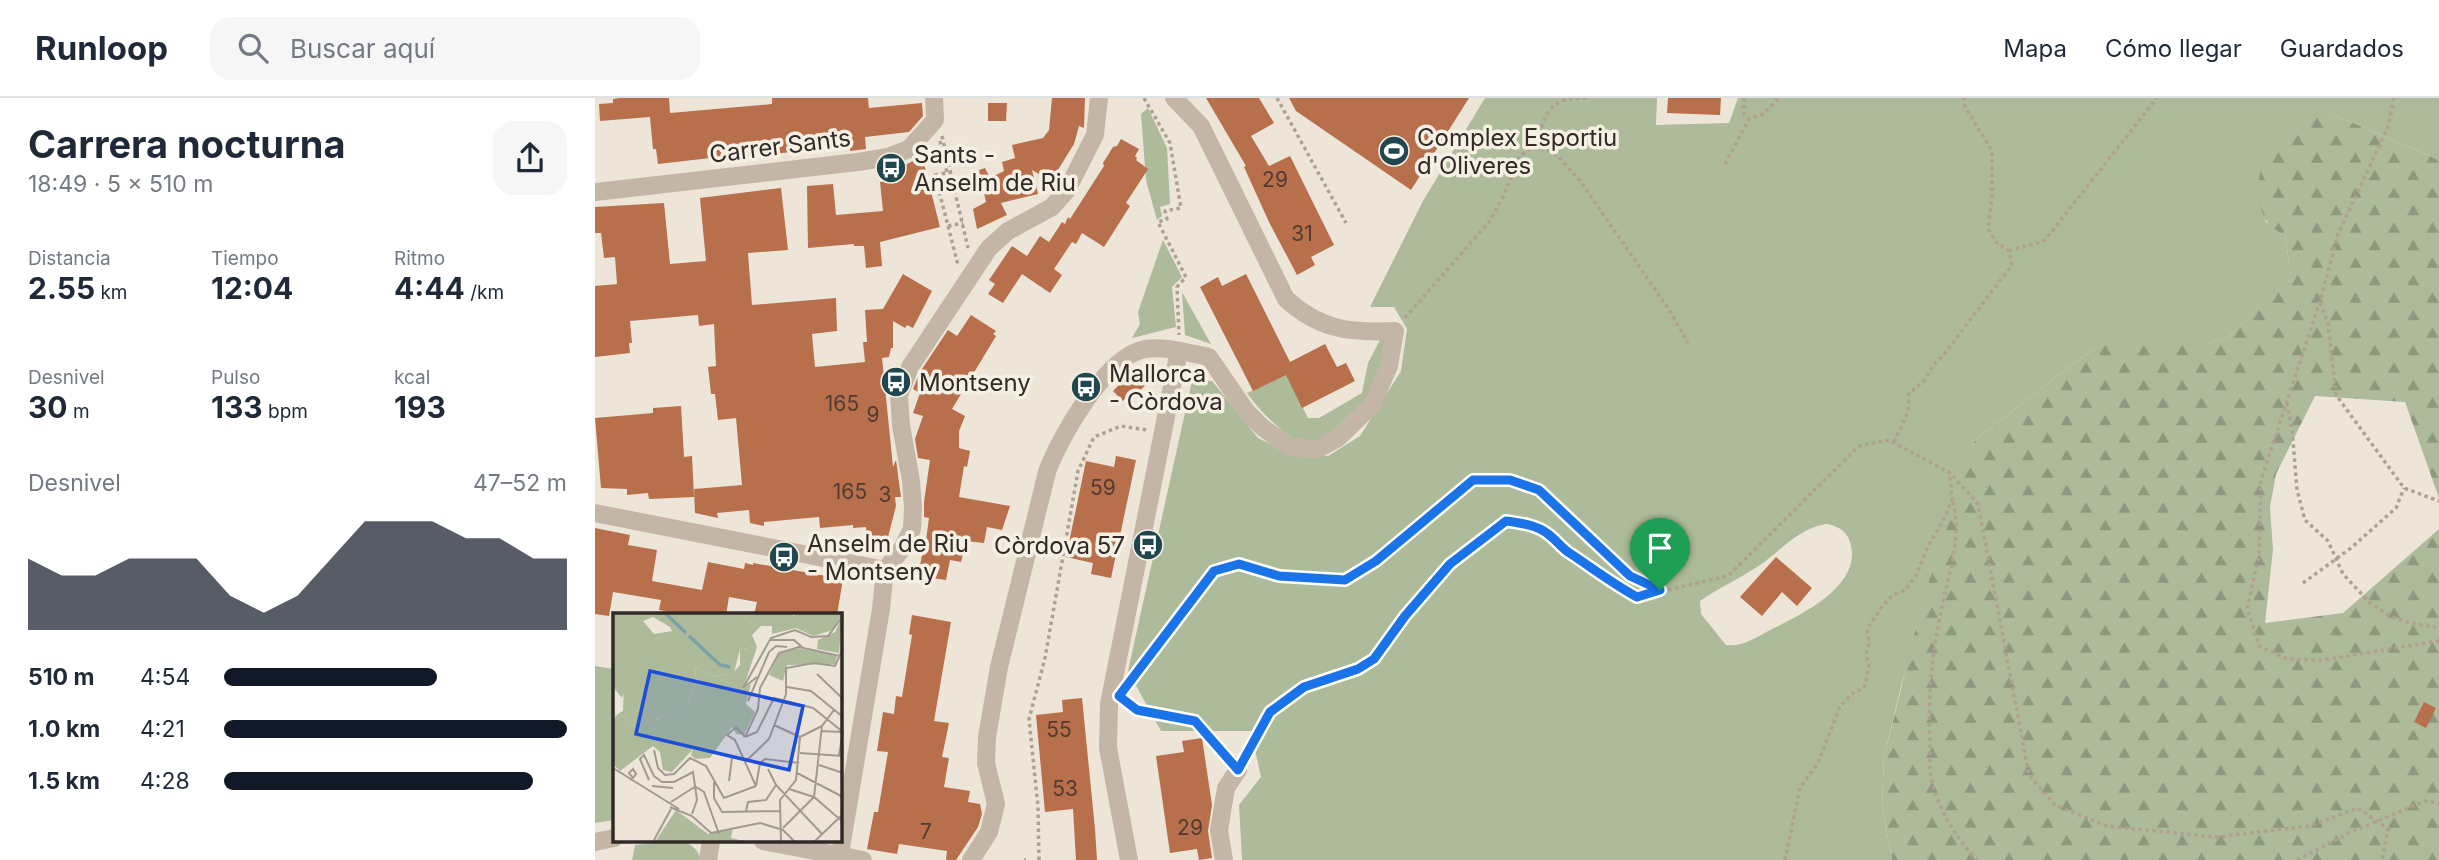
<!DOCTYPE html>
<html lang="es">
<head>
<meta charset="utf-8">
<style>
	:root { --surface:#fff; --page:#f6f6f7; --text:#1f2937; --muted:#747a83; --line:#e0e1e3; --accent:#111827 }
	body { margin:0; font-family:Inter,sans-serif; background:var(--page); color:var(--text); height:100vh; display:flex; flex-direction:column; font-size:26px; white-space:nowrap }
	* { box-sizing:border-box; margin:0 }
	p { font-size:23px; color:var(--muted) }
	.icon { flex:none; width:38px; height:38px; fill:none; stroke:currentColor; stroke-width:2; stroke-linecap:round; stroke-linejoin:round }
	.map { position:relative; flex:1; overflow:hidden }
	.drawer { display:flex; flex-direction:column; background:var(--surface); width:595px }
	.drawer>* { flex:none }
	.pin { position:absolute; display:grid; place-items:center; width:60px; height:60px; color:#fff; margin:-72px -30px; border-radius:50% 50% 50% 0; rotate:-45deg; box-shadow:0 0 7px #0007 }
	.pin .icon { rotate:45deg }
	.round { display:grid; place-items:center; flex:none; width:74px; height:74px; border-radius:21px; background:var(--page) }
	.head { display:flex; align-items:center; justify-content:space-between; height:119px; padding:0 28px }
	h1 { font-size:38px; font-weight:700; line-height:52px }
	.stats { display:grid; grid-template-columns:repeat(3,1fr); gap:10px; height:119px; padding:7px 28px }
	.stats div { display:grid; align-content:center }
	.stats b { font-size:30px; font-weight:700 }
	.stats small { font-size:19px; font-weight:400 }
	.stats p { font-size:19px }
	.chart { height:196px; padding:14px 28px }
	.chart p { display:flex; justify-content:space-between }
	.chart svg { width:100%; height:126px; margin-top:7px; fill:var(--accent); opacity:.7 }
	ul { padding:0 28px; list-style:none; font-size:23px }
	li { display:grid; grid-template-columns:112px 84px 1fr; align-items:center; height:52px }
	li i { height:18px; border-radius:9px; background:var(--accent) }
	header { display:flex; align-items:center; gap:42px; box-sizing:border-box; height:98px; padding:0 35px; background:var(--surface); border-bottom:2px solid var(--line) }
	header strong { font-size:33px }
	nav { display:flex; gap:38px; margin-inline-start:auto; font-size:24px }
	.search { width:490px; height:63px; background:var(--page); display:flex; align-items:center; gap:18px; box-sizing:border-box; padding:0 24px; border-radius:21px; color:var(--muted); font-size:26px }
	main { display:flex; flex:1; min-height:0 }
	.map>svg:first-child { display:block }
</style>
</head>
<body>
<header>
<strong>Runloop</strong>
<div class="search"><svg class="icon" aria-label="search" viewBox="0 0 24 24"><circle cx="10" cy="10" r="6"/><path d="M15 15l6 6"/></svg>Buscar aquí</div>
<nav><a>Mapa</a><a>Cómo llegar</a><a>Guardados</a></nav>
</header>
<main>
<section class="drawer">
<div class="head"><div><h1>Carrera nocturna</h1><p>18:49 · 5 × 510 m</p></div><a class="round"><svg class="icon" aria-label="share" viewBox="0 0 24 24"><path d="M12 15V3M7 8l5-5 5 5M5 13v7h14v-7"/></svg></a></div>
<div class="stats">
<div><p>Distancia</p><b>2.55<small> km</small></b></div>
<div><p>Tiempo</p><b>12:04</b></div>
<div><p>Ritmo</p><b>4:44<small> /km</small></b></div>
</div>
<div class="stats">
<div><p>Desnivel</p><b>30<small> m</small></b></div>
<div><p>Pulso</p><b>133<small> bpm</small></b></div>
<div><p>kcal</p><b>193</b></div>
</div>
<div class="chart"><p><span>Desnivel</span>47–52 m</p>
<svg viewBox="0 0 160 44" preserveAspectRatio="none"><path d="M0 44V19L10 25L20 25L30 19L40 19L50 19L60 32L70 38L80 32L90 19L100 6L110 6L120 6L130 12L140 12L150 19L160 19V44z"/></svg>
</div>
<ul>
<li><b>510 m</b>4:54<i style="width:62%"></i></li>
<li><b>1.0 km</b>4:21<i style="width:100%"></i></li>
<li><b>1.5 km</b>4:28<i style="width:90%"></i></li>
</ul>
</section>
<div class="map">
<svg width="1844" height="762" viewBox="0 0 1844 762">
	<defs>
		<pattern id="forest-firs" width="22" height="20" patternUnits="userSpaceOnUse" patternTransform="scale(1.75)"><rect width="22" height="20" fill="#adbb9b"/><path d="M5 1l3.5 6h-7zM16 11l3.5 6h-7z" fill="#8d987e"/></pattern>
	</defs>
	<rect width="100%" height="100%" fill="#eee5d9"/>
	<!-- green -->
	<g fill="#adbb9b" fill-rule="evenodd">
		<path d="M890 0H1062L1061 27 1134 25 1143 0H1844V62L1737 16 1670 123 1690 138 1694 163 1685 184 1652 222 1634 238 1608 247 1504 249 1483 262 1380 342 1306 588 1289 659 1287 707 1297 762H647L644 707 666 679 656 633H566L533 573 597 283H617L663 340 690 353 733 358 765 338 806 273 812 231 799 209H775L828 103ZM1231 426C1243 428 1251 432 1255 444 1269 487 1206 517 1175 532 1160 540 1148 549 1131 547L1106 516 1105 503C1123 490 1144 481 1162 469 1185 454 1203 430 1231 426Z"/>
		<path d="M553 10 572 50 575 106 565 109 567 118 562 122 551 82 546 16Z"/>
		<path d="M568 142 587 179 577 189 581 229 537 240 545 226 543 214Z"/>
		<path d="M587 194 616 246 590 237Z"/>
		<path d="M785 242H790L783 283 770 304 735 339 706 347C684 331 667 316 652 295L676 284 694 264 699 292 713 320H724L767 295 773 265Z"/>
		<path d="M0 568 19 571V722L0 725Z"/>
		<path d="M81 743C93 743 103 750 106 762H37L40 747Z"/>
	</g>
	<!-- forest -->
	<path fill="url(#forest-firs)" d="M1737 16 1844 62V400L1810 304 1720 298 1681 376 1675 409 1678 452 1670 525 1748 515 1844 431V762H1297L1287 707 1289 659 1328 502 1380 342 1483 262 1504 249 1530 242 1557 239 1608 247 1634 238 1652 222 1684 184 1694 163 1690 138C1683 133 1673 128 1670 120 1650 84 1675 37 1710 22 1718 18 1729 18 1737 16Z"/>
	<!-- building -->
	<g fill="#b86f4c">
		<path d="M25 0H74L75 15 177 6V0H273L274 10 327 5 328 18 314 34 270 39 271 51 255 53V50L223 54 222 52 142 59 133 58 63 66 61 51H58L55 19 5 23 4 6 18 5V1Z"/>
		<path d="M457 0H490L489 30 484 28 479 46 456 83 437 72 443 96 406 105 412 117 382 131 378 111 391 104 384 72 390 70 395 80 409 73 407 64 420 60 417 47 448 40 454 32Z"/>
		<path d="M611 0H664L679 25 656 38 674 68 695 58 739 147 716 159 720 167 702 177 674 124 649 69 651 68Z"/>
		<path d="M694 0H874L816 92 701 13Z"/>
		<path d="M1073 0H1126L1125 17 1072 15Z"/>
		<path d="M393 5H412L411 23H393Z"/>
		<path d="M526 41 544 51 540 58 542 60 541 62 553 71 531 105 535 108 509 149 487 135 481 146 477 144 459 171 467 177 455 195 427 176 408 205 393 196 400 186 394 182 417 148 432 158 445 138 454 144 467 124 470 126 473 119 475 121 509 68 508 65 518 49 522 48Z"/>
		<path d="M327 58 345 129 285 144 287 168 271 170 269 148H259V146L213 150 212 88 238 86 241 117 288 113 285 84 307 82 305 70Z"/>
		<path d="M186 90 193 152 153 155 157 207 241 200 242 233 217 236 220 269 270 264 268 244H272L270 212 288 211 308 176 337 193 318 230 312 227 310 230 298 223V250H296L294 259 287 260 298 369 301 362 306 399H300L301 408 293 439 272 440 271 429 258 430V427L225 430 224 419 169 424V428L155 425 154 412 122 415 123 420 100 415 99 391 147 387 141 320 123 322 120 296H116L113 269 121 268 119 226 104 228 103 217 35 223 37 245H34L35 255 0 259V188L22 186 20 159 9 160 6 135H0V109L69 105 75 166 111 163 105 100Z"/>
		<path d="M651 176 695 264 730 246 742 269 751 265 760 283 707 310 691 277 658 293 605 189 623 179 627 188Z"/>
		<path d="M376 217 401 233 398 236 401 238 357 311 370 318 364 333V350L375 353 372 369 369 368 364 399 415 408 407 432 392 429 389 445 371 443 366 464 355 462 351 482 323 478 327 457H329L334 420 329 419V404L335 362 323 360 320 341 328 318 318 315 325 295 318 291 325 274 353 232 362 238Z"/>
		<path d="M541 269 555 282 541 297 537 293 528 303 518 293Z"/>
		<path d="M86 308 89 359 97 358 99 399 54 401 53 395 32 397V391L6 390 0 320 58 315V310Z"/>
		<path d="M521 358 541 362 516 480 496 476 498 465 471 459 491 363 519 369Z"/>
		<path d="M0 430 35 437 33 447 62 452 57 483 107 492 113 464 149 471 150 465 158 467V465L248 481 242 517H159L162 504 134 499 131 517H78L79 515 64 512 66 502 18 494 14 518 0 516Z"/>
		<path d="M1181 459 1217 490 1202 508 1187 494 1167 518 1145 499Z"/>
		<path d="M317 517 356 524 339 623 354 625 347 659 354 660 349 689 375 693 373 704 385 706 387 716 383 729 361 762H351L352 753 304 746 302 756 272 751 279 714H283L293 654 282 653 288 614 299 616 301 598 307 599 317 537 314 536Z"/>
		<path d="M487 600 500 731 502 762H481L478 711 450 714 441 617 468 614 467 602Z"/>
		<path d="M1829 604 1841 610 1831 630 1819 624Z"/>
		<path d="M607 640 617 707 613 733 617 760 604 762 602 751 575 755 561 658 589 654 587 643Z"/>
	</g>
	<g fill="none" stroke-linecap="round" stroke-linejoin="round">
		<!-- path -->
		<g stroke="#afa091" stroke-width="3.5" stroke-dasharray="3.5 3.5" stroke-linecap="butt">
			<path d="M549 0 575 45 586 110 570 113 572 121 563 124 591 179 582 189 584 237"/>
			<path d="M682 0 751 125"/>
			<path d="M1149 0V16L1154 21 1168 16 1184 0"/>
			<path d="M1799 0 1793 29 1743 136 1725 203 1666 382 1664 458 1652 510 1664 548 1692 561 1727 562 1844 543"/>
			<path d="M347 38 373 150"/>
			<path d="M345 43 352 75"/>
			<path d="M942 50C946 33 948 9 969 2 976 0 984 1 992 0"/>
			<path d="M1130 66 1154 21"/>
			<path d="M357 74 340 77 363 167"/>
			<path d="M353 128 368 125"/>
			<path d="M1414 153C1426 148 1437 148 1450 142L1562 0"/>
			<path d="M1725 205 1733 225 1741 297 1809 390 1844 403"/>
			<path d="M810 220 894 124 907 101 925 58 936 50 951 51 963 58 985 83 1073 210 1093 245"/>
			<path d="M1692 305 1697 330 1702 392 1710 422 1733 443 1748 476 1774 504 1795 518 1812 524 1844 530"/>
			<path d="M1299 344 1313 314 1314 295 1329 283 1340 265 1347 259 1417 167 1414 153 1401 144 1393 131 1397 99V53L1368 5 1369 0"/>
			<path d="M1358 404C1367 439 1354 474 1347 509 1337 553 1333 596 1335 642 1335 654 1334 667 1336 679 1343 711 1360 739 1382 762"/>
			<path d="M1708 485 1756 450 1801 410 1809 390"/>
			<path d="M538 579 619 473 644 466 684 478 750 482 781 463 879 382H914L944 392 1035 479 1065 492"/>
			<path d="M531 604 542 612 600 623 633 660"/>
			<path d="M650 657 675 614 709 589 763 571 779 561 810 518 854 466 911 423C925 425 942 427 953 436 960 441 966 449 973 454 996 469 1018 486 1042 499L1133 478 1264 348 1294 342 1355 375 1383 406 1434 677 1460 707 1511 728 1622 739 1714 728 1763 710 1793 731 1787 762"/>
			<path d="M429 762H431"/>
			<path d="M444 762 443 709 434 621 450 560 483 373 499 339 526 328 553 332"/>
			<path d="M1190 762 1205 690 1223 665 1245 608 1257 596 1269 590 1274 568 1271 556 1274 546 1272 531 1288 507 1298 497 1310 492 1321 478 1333 448 1348 423 1357 402 1355 378"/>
			<path d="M1702 762 1756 734 1830 703 1844 705"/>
		</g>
		<!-- minor -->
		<g stroke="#c4b6a6" stroke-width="18">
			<path d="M0 94 263 64 293 59 314 51 340 22 339 0"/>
			<path d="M0 415 290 472"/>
			<path d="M290 472 307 451 317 431 318 409 316 383 306 327 304 297 315 269 394 150 413 133 457 109 472 92 500 37 504 0"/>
			<path d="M168 743 268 762"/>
			<path d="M0 744 19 740"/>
			<path d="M113 762 116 743"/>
			<path d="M244 762 286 511 290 472"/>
			<path d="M376 762 394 734 401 706 391 665 392 639 404 569 452 374C464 340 511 258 550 251 570 248 594 255 614 259L651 313 667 329 693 348 721 352 743 340 777 307 794 268 800 233C755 235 725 232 691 201L606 28 579 0"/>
			<path d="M534 762 513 650 514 606 584 253"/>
			<path d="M629 762 624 732 631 690 643 672"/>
		</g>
	</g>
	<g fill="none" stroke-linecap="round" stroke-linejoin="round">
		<!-- route casing -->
		<g stroke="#fff" stroke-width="14">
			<path id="route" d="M878 382H915L944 392 1035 478 1065 492 1042 499C1018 486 996 469 973 454 966 449 960 441 953 436 942 427 925 425 911 423L855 466 810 518 779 561 763 571 709 589 675 614 643 672 600 623 542 612 524 598 619 473 644 466 684 478 750 482 781 463Z"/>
		</g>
		<!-- route -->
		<use href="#route" stroke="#1a73e8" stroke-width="9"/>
	</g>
	<!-- icons -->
	<defs>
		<g id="stadium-disc" transform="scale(1.575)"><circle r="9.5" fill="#21474e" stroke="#f6efe4"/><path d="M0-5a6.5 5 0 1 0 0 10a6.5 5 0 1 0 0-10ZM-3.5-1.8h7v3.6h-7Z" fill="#fff"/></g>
		<g id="bus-disc" transform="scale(1.575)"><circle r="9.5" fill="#21474e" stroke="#f6efe4"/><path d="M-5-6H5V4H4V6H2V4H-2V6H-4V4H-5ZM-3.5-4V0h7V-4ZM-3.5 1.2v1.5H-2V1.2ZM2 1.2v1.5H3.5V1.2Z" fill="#fff"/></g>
	</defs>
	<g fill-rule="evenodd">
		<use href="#stadium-disc" x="799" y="53"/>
		<use href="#bus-disc" x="296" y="70"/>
		<use href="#bus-disc" x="301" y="284"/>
		<use href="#bus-disc" x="491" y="289"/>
		<use href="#bus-disc" x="553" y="447"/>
		<use href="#bus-disc" x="189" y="459"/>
	</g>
	<g text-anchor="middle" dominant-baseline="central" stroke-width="7" stroke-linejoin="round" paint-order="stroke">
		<!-- number labels -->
		<g font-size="21" fill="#533b30">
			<text x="680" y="81">29</text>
			<text x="707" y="135">31</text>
			<text x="247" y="305">165</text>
			<text x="278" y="316">9</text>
			<text x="508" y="389">59</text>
			<text x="255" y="393">165</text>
			<text x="290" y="396">3</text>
			<text x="464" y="631">55</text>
			<text x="470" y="690">53</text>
			<text x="595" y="729">29</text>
			<text x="331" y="733">7</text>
		</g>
		<!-- poi labels -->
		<g font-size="24" fill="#312a26" stroke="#f6efe4" text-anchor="start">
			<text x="822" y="39">Complex Esportiu<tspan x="822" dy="28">d'Oliveres</tspan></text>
			<text x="319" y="56">Sants -<tspan x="319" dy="28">Anselm de Riu</tspan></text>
			<text x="514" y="275">Mallorca<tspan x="514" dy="28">- Còrdova</tspan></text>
			<text x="324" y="284">Montseny</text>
			<text x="212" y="445">Anselm de Riu<tspan x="212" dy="28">- Montseny</tspan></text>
			<text x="530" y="447" text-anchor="end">Còrdova 57</text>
		</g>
		<!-- street labels -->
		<g font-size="24" fill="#312a26" stroke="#f6efe4">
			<text transform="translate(185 48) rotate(-7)">Carrer Sants</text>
		</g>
	</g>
	<!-- overview -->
	<g transform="translate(18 515)">
		<rect width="229" height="229" fill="#eee5d9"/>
		<path d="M127 0H180V4L183 0H230L220 17 200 23 183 15 159 21V13H140ZM229 4 226 40 204 36 205 27 222 19ZM144 34 130 76 138 71 133 91 142 99 131 122 123 121 119 114 97 145 83 146 78 142 80 136 59 159 50 157 47 139 40 133 7 158 0 151V106L6 100 32 122 39 109 75 89 81 77 83 54 103 64 120 60 127 52V36ZM183 35 224 42 222 51 174 52 170 68 156 62 166 41ZM7 51 19 57 9 85 0 74V53ZM63 197 95 221 120 215 118 225 136 229H42Z" fill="#adbb9b"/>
		<path d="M0 0H127L140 13 150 11 139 22 144 34 127 36 121 60 103 64 83 54 81 77 68 102 43 106 39 118 32 122 6 100 10 98 11 71 19 57 0 53ZM40 4 57 14 59 18 41 21 30 8Z" fill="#adbb9b" fill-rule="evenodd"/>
		<path fill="none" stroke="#7ba2a7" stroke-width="3.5" d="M52 0 73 20M76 23 107 52 117 54"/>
		<path fill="none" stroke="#a29a91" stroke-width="2" d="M156 27H181L190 35M204 61 230 86M144 64 130 75 158 25 182 17 198 24 215 23 230 3M174 74 198 78 230 104M135 88 156 39 163 33 174 34M161 112 187 124M208 118 230 119M132 124 145 96 147 75 166 40 186 34 227 43M132 124 144 119 161 85 200 95 230 119M132 124 123 114 114 122 122 127 143 173M187 124 209 113M41 137 45 155 52 162 61 161 77 145 93 153 111 185 143 173M187 140 230 143M226 142 230 119M133 148 156 126 173 81V55L201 50 222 53 230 35M147 150 152 146 186 150M206 152 230 160M0 155 66 196M155 156 163 172 209 221M184 160 230 184M17 167 20 165 23 161 20 156 16 160 20 165M36 167 27 146 31 142 41 163 49 169H61L80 159 84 187 79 201M116 168 119 145M101 169V185L109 199 168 198M39 173 60 175M143 173 147 150M83 174 91 179 106 221M176 176 201 184 230 209M58 189 83 173M57 194 79 203 98 220 147 210 170 217 182 229M133 198 135 189 153 187 163 172M170 215 201 184 209 113 221 97M40 229 58 196M168 229 167 187 183 167 187 124M201 229 230 201"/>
		<path fill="#1d4ed8" fill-opacity="0.15" stroke="#1d4ed8" stroke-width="3.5" d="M37 58 190 93 176 157 23 121Z"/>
		<rect width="229" height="229" fill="none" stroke="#312a26" stroke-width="3.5"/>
	</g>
</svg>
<div class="pin" style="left:1065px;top:492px;background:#1e9e55"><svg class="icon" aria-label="arrive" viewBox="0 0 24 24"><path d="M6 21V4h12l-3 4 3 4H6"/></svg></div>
</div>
</main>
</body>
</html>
